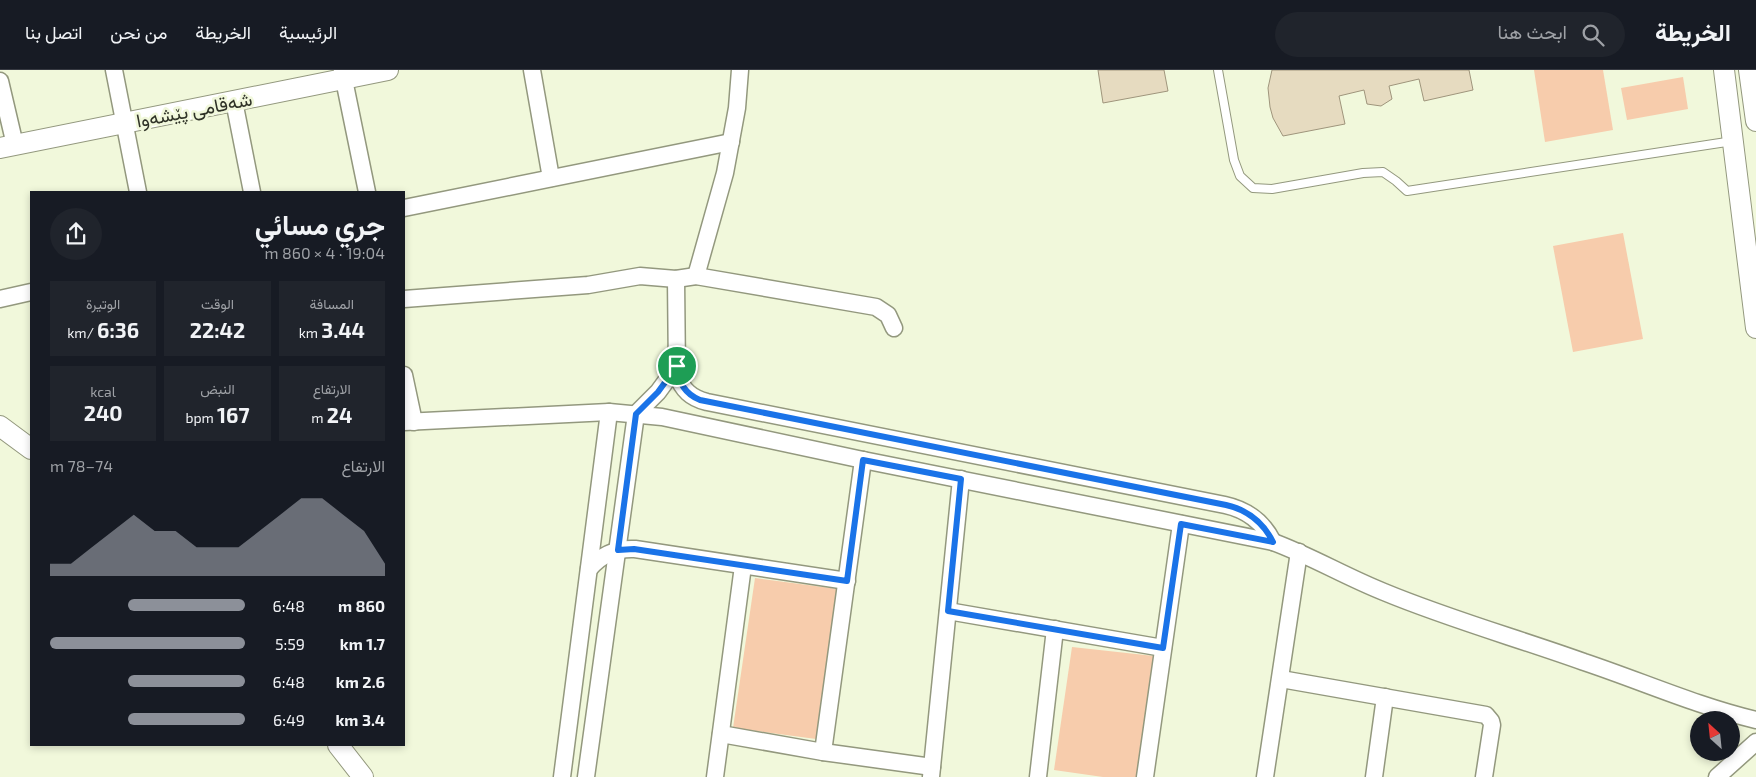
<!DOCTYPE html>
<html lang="ar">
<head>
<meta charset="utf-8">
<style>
	:root { --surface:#171b24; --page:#20242c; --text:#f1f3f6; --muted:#9ea1a6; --line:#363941; --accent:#8c9099 }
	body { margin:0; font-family:"Exo 2",Vazirmatn,sans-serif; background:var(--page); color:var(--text); direction:rtl; height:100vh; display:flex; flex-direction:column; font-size:19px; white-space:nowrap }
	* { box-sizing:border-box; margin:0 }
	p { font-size:16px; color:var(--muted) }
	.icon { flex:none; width:28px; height:28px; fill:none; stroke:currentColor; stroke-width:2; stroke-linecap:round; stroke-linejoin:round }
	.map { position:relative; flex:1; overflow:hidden; direction:ltr }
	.panel { position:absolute; left:30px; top:121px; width:375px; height:555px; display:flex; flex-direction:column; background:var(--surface); border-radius:0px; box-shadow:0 2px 8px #0003; direction:rtl }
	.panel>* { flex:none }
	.needle { width:32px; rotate:333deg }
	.controls { position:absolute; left:1690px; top:641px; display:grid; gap:10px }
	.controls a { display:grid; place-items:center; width:50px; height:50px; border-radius:50%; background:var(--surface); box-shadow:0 2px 8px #0003; font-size:25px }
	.pin { position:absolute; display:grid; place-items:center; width:42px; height:42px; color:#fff; margin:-21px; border:2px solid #fff; border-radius:50%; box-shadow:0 1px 5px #0007 }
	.round { display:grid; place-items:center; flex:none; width:52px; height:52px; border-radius:26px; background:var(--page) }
	.head { display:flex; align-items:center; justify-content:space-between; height:85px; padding:0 20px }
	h1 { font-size:28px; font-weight:700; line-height:38px }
	.figures { display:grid; grid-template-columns:repeat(3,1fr); gap:8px; height:85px; padding:5px 20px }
	.figures div { display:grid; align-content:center; border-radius:0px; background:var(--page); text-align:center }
	.figures b { font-size:21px; font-weight:700 }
	.figures small { font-size:14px; font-weight:400 }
	.figures p { font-size:14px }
	.chart { height:140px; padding:10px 20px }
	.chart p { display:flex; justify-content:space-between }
	.chart svg { width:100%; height:90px; margin-top:5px; fill:var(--accent); opacity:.7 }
	ul { padding:0 20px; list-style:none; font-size:16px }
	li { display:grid; grid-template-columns:80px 60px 1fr; align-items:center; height:38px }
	li i { height:12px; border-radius:6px; background:var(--accent) }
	header { display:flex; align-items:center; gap:30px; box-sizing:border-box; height:70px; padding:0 25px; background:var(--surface); border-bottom:1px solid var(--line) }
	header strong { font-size:24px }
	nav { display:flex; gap:28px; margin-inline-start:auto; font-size:18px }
	.search { width:350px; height:45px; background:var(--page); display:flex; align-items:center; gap:12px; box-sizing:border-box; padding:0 18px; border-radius:28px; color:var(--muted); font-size:19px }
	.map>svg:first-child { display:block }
</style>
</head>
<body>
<header>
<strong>الخريطة</strong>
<div class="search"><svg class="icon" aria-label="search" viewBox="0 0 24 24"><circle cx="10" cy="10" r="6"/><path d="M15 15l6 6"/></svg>ابحث هنا</div>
<nav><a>الرئيسية</a><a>الخريطة</a><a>من نحن</a><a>اتصل بنا</a></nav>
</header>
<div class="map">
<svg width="1756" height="707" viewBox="0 0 1756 707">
	<rect width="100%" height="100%" fill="#f1f8db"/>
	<!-- green -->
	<g fill="#f7ccac">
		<path d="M1534 0H1603L1613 60 1545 72Z"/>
		<path d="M1683 7 1688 39 1627 50 1621 18Z"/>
		<path d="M1623 163 1643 269 1573 282 1553 176Z"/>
		<path d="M755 508 838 519 816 669 733 658Z"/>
		<path d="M1072 577 1154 586 1137 707H1103L1054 700Z"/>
	</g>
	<!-- building -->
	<g fill="#e6dbc0" stroke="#9f957c">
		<path d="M1098 0H1164L1168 21 1103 33Z"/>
		<path d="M1272 0H1469L1473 20 1424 31 1419 9 1389 16 1392 29 1381 36 1367 34 1364 20 1339 26 1345 54 1283 66 1273 48 1270 37 1268 18Z"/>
	</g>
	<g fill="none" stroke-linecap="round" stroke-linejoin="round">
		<!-- service casing -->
		<g stroke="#93987e" stroke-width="10">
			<path id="service" d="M1218 0 1234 90 1240 106 1253 118 1272 119 1363 103 1383 102 1396 111 1407 121 1733 71"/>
		</g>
		<!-- minor casing -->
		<g stroke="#93987e" stroke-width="19">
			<g id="minor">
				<path d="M114 0 138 122"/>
				<path d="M342 0 367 122"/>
				<path d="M532 0 551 108"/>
				<path d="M0 11 15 75"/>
				<path d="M234 31 252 122"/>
				<path d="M404 138 731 72"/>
				<path d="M696 206 725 103 737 38 740 0"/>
				<path d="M676 209 677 304C682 320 691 328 707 332L1225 435C1248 440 1263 452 1273 472"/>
				<path d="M0 229 31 222"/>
				<path d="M404 229 588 215 640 206 676 209 696 206 876 237 888 245 894 258"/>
				<path d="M404 305 414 352"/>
				<path d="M404 352 609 342 662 347 863 390 1273 472C1311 486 1346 507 1384 522 1449 549 1517 568 1584 592 1641 611 1697 636 1756 650"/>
				<path d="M589 499C601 485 615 478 635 479L847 511"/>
				<path d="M948 541 1163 578"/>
				<path d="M1281 609 1486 645 1491 651 1492 655 1484 707"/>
				<path d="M721 664 823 682 932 697"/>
				<path d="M823 682 863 390"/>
				<path d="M562 707 609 342"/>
				<path d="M586 707 636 344 658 322 677 296"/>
				<path d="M715 707 743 496"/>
				<path d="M931 707 961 409"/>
				<path d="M1038 707 1055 559"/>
				<path d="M1145 707 1181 454"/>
				<path d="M1265 707 1299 482"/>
				<path d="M1374 707 1385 627"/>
				<path d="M1717 707 1756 672"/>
			</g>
		</g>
		<!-- tertiary casing -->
		<g stroke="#93987e" stroke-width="22">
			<g id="tertiary">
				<path d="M1724 0 1756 258"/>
				<path d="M1749 0 1756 51"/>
				<path d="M0 78 388 0"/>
				<path d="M0 356 31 379"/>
				<path d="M338 675 363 707"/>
			</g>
		</g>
		<!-- service -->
		<use href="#service" stroke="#fff" stroke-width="8"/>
		<!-- minor -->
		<use href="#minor" stroke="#fff" stroke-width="16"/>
		<!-- tertiary -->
		<use href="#tertiary" stroke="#fff" stroke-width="20"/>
	</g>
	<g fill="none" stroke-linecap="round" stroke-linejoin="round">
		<!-- route casing -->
		<g stroke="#fff" stroke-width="10">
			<path id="route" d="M677 296C678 312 685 324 700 330L1226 435C1248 440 1263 452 1273 472L1181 454 1163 578 948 541 961 409 863 390 847 511 634 479 618 480 636 344 658 322Z"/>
		</g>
		<!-- route -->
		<use href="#route" stroke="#1a73e8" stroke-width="6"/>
	</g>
	<g text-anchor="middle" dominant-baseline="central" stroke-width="5" stroke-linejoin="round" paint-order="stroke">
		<!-- street labels -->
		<g font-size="19" fill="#2f3227" stroke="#f1f8db">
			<text transform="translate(194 39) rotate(-11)">شەقامی پێشەوا</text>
		</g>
	</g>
</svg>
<div class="controls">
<a><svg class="needle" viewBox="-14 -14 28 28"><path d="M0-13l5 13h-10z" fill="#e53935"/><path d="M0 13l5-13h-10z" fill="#9ea1a6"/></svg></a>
</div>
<div class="pin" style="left:677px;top:296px;background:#1e9e55"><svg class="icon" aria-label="arrive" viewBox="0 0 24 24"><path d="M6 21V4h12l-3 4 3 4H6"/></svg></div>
<section class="panel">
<div class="head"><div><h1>جري مسائي</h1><p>19:04 · 4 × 860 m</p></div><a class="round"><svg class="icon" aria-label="share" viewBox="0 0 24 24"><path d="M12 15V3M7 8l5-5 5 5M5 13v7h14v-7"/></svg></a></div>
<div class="figures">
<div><p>المسافة</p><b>3.44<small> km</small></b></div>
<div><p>الوقت</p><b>22:42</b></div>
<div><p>الوتيرة</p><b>6:36<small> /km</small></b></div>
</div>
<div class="figures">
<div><p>الارتفاع</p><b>24<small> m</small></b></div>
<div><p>النبض</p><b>167<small> bpm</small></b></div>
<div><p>kcal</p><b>240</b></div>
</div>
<div class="chart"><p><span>الارتفاع</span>74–78 m</p>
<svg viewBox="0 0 160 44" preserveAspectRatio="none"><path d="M0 44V38L10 38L20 30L30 22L40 14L50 22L60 22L70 30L80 30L90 30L100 22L110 14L120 6L130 6L140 14L150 22L160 38V44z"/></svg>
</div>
<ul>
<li><b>860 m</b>6:48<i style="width:60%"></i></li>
<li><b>1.7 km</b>5:59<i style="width:100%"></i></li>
<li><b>2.6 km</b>6:48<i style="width:60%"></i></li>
<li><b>3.4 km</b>6:49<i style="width:60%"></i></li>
</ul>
</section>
</div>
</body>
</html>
